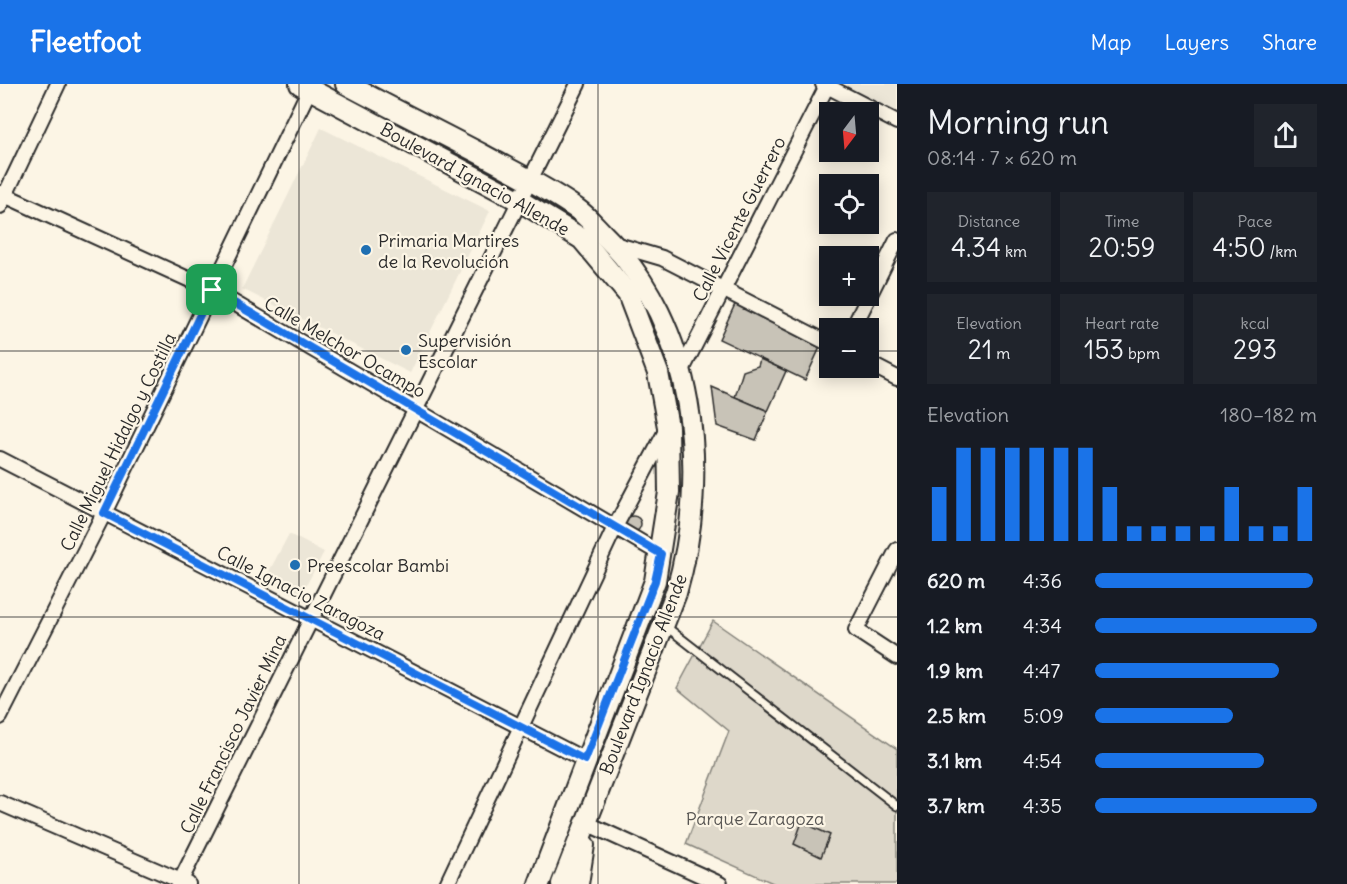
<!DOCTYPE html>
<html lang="en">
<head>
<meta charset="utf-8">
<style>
	:root { --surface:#171b24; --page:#20242c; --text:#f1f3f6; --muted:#9ea1a6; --accent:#1a73e8 }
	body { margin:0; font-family:Delius,sans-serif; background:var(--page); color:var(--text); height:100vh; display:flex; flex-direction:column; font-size:22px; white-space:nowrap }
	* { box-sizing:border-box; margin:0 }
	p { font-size:20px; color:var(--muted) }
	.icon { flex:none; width:33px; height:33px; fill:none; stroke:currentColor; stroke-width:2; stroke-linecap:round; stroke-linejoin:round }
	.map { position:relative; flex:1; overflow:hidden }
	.side { display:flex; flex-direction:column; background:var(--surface); width:450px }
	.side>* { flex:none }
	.needle { width:39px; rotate:196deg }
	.fabs { position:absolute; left:819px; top:18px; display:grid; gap:12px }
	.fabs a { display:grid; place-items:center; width:60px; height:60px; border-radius:0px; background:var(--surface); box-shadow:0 3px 15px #0003; font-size:30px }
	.pin { position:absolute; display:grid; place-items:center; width:51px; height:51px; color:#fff; margin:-26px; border-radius:12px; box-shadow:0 3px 9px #0006 }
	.round { display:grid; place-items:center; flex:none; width:63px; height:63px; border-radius:0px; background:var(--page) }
	.overview { display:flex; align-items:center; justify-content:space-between; height:102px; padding:0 30px }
	h1 { font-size:33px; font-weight:600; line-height:45px }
	.figures { display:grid; grid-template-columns:repeat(3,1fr); gap:9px; height:102px; padding:6px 30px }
	.figures div { display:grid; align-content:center; border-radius:0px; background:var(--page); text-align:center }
	.figures b { font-size:26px; font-weight:600 }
	.figures small { font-size:16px; font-weight:400 }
	.figures p { font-size:16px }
	.chart { height:168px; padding:12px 30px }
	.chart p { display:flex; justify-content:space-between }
	.chart svg { width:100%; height:108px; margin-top:6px; stroke:var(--accent); stroke-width:6 }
	ul { padding:0 30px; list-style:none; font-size:20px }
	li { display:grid; grid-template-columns:96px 72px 1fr; align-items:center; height:45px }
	li i { height:15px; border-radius:8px; background:var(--accent) }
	header { display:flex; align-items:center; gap:36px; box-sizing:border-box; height:84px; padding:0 30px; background:var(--accent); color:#fff }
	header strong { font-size:28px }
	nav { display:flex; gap:33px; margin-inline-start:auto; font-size:21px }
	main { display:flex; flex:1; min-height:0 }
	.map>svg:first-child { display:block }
</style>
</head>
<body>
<header>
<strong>Fleetfoot</strong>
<nav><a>Map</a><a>Layers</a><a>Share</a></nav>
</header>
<main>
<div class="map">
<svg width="897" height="800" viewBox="0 0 897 800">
	<rect width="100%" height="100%" fill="#fcf5e5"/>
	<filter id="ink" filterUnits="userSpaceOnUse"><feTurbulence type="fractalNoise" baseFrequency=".0167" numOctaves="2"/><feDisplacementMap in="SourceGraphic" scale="12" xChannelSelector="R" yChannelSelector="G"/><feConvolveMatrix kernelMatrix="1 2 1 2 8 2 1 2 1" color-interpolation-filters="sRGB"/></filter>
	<g filter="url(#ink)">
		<!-- built -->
		<g fill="#ece6d7">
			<path d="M847 0H897V31L845 4Z"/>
			<path d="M321 44 490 127 410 289 242 205Z"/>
			<path d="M289 450 324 468 300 513 265 495Z"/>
		</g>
		<!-- green -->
		<path fill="#ded8ca" stroke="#84827a" stroke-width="1.5" d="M713 537 897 665V800H775L686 760 729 647 677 604Z"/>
		<!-- building -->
		<g fill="#c8c3b7" stroke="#2b2b2b" stroke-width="1.5">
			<path d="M737 216 822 259 805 296 719 255Z"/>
			<path d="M760 275 786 287 768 327 735 313 743 287 758 282Z"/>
			<path d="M712 303 768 327 756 356 717 342Z"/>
			<circle cx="633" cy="440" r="8"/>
			<path d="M802 738 830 751 821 773 794 760Z"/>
		</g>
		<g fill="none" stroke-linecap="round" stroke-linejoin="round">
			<!-- service casing -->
			<g stroke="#2b2b2b" stroke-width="11">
				<path id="service" d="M664 541 897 722"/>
			</g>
			<!-- minor casing -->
			<g stroke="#2b2b2b" stroke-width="18">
				<g id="minor">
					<path d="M823 0 897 38"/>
					<path d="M0 109 212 206 661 470"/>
					<path d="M0 122 58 0"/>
					<path d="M614 160 662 174 830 260"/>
					<path d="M853 244 897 156"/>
					<path d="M868 279 897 294"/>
					<path d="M682 286 828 0"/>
					<path d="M0 375 585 676"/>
					<path d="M897 466 856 546 897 573"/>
					<path d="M0 633 104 429 312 0"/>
					<path d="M0 719 188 800"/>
					<path d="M586 739 720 800"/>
					<path d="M179 800 578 0"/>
					<path d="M447 800 615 443 667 345"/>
				</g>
			</g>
			<!-- secondary casing -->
			<g stroke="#2b2b2b" stroke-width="24">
				<g id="secondary">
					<path d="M300 0 520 117 582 155 628 210 658 289 668 343 669 408 655 497 539 800"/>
					<path d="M346 0C391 24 437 47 483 71 514 88 548 104 577 125 587 132 595 142 603 150 696 241 711 389 676 509L562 800"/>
					<path d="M578 800 584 761"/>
				</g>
			</g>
			<!-- service -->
			<use href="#service" stroke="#fcf5e5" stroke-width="7"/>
			<!-- minor -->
			<use href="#minor" stroke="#fcf5e5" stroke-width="14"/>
			<!-- secondary -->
			<use href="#secondary" stroke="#fcf5e5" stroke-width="20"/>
		</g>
	</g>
	<g fill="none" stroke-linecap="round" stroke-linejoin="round" filter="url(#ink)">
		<!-- route casing -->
		<g stroke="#fff" stroke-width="12">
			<path id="route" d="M212 206 661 470 655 497 585 676 104 429Z"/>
		</g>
		<!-- route -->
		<use href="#route" stroke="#1a73e8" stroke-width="8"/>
	</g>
	<!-- grid -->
	<path fill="none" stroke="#2b2b2b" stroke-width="1.5" stroke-opacity="0.55" d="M299 0V800M598 0V800M0 267H830M868 267H897M0 533H897"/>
	<!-- markers -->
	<g fill="#1f6fb2" stroke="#fcf5e5" stroke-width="2">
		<circle cx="366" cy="166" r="6"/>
		<circle cx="406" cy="266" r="6"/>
		<circle cx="295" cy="481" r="6"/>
	</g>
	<g text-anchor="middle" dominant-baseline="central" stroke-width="4.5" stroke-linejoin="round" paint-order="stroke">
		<!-- street labels -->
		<g font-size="18" fill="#2b2b2b" stroke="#fcf5e5">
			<text transform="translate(475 95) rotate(29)">Boulevard Ignacio Allende</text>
			<text transform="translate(739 135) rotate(-63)">Calle Vicente Guerrero</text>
			<text transform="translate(345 263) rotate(30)">Calle Melchor Ocampo</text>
			<text transform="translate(118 358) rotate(-64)">Calle Miguel Hidalgo y Costilla</text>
			<text transform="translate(301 509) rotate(27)">Calle Ignacio Zaragoza</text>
			<text transform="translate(643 590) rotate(-69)">Boulevard Ignacio Allende</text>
			<text transform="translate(233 650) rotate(-64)">Calle Francisco Javier Mina</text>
		</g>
		<!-- poi labels -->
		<g font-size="18" fill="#2b2b2b" stroke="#fcf5e5" text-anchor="start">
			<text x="378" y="156">Primaria Martires<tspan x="378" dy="21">de la Revolución</tspan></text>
			<text x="418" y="256">Supervisión<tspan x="418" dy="21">Escolar</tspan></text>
			<text x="307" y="481">Preescolar Bambi</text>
		</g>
		<!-- park labels -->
		<g font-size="18" fill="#585653" stroke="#fcf5e5">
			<text x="755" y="734">Parque Zaragoza</text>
		</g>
	</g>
</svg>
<div class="fabs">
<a><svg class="needle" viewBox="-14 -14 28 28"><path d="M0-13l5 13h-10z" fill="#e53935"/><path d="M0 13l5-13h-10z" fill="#9ea1a6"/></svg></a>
<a><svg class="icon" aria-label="locate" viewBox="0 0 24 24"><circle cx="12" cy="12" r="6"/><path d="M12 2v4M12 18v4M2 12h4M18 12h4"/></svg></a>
<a>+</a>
<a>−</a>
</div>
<div class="pin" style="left:212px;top:206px;background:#1e9e55"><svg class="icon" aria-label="arrive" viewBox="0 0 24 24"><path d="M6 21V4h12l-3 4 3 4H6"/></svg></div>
</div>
<section class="side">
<div class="overview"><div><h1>Morning run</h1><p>08:14 · 7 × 620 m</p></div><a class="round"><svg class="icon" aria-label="share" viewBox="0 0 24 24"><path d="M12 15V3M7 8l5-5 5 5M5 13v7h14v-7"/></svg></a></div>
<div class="figures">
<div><p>Distance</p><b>4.34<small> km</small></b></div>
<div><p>Time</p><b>20:59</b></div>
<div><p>Pace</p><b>4:50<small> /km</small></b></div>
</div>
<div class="figures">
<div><p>Elevation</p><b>21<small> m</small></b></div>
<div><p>Heart rate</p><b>153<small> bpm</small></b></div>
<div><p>kcal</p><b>293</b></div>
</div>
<div class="chart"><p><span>Elevation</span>180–182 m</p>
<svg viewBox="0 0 160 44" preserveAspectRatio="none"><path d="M5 44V22M15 44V6M25 44V6M35 44V6M45 44V6M55 44V6M65 44V6M75 44V22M85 44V38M95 44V38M105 44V38M115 44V38M125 44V22M135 44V38M145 44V38M155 44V22"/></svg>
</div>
<ul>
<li><b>620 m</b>4:36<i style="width:98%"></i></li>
<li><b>1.2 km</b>4:34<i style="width:100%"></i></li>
<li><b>1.9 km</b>4:47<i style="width:83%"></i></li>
<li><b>2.5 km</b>5:09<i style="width:62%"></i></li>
<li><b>3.1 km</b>4:54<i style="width:76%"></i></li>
<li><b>3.7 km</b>4:35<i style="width:100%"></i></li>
</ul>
</section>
</main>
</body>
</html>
